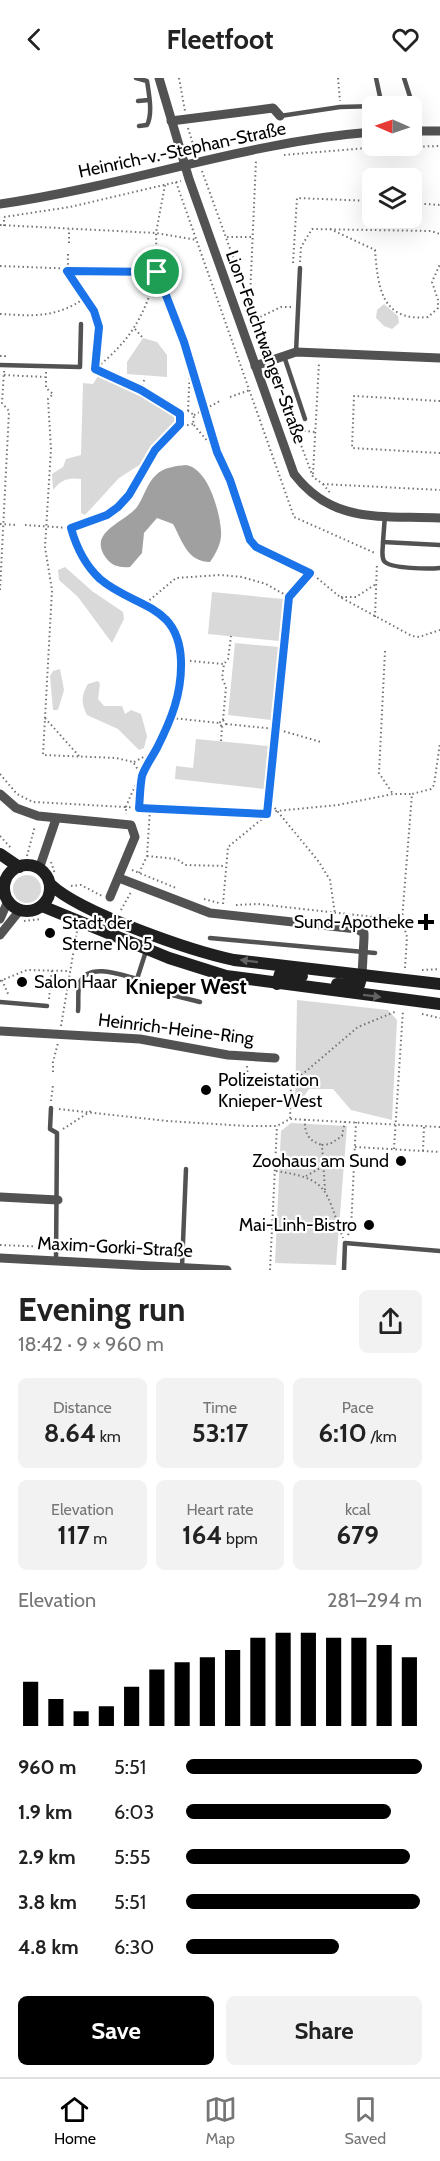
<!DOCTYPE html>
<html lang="en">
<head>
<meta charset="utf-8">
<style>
	:root { --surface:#fff; --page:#f2f2f2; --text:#222; --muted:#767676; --line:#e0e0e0; --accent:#000 }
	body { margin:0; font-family:Cabin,sans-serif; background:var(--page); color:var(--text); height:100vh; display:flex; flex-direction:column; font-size:22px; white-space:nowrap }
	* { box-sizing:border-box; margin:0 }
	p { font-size:20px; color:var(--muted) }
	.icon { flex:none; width:33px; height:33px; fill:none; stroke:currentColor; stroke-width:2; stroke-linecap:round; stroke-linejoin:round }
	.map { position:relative; height:1192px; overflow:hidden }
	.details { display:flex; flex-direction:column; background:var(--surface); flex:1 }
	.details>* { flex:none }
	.needle { width:39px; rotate:272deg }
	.controls { position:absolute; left:362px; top:18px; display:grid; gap:12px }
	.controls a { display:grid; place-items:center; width:60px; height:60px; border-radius:9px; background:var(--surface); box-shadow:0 6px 24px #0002; font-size:30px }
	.pin { position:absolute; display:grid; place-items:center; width:51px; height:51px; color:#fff; margin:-26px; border:3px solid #fff; border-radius:50%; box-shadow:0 2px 6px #0007 }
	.round { display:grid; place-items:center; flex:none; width:63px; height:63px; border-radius:9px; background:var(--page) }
	.headline { display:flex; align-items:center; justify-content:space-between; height:102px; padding:0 18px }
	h1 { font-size:33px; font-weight:700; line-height:45px }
	.metrics { display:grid; grid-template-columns:repeat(3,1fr); gap:9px; height:102px; padding:6px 18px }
	.metrics div { display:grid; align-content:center; border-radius:9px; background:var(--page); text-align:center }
	.metrics b { font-size:26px; font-weight:700 }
	.metrics small { font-size:16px; font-weight:400 }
	.metrics p { font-size:16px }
	.chart { height:168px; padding:12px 18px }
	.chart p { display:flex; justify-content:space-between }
	.chart svg { width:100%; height:108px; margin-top:6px; stroke:var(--accent); stroke-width:6 }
	.action { display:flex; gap:12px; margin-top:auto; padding:12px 18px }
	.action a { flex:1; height:69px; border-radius:9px; background:var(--accent); color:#fff; font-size:24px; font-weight:700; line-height:69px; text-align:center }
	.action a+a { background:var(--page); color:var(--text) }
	ul { padding:0 18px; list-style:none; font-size:20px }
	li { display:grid; grid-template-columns:96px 72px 1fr; align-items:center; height:45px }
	li i { height:15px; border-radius:8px; background:var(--accent) }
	header { display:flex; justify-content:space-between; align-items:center; height:78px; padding:0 18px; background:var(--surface); font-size:27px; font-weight:700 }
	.dock { display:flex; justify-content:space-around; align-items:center; height:84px; border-top:2px solid var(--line); background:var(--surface); font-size:16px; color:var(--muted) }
	.dock a { display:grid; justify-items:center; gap:3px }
	.dock .selected { color:var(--accent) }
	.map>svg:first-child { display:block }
</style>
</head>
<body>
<header><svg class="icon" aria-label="back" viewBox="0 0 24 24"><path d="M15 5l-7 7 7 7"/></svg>Fleetfoot<svg class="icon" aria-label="heart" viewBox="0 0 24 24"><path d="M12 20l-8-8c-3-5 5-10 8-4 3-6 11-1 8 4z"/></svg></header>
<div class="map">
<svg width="440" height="1192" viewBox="0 0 440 1192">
	<rect width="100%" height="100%" fill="#fff"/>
	<!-- green -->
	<g fill="#d9d9d9">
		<path d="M384 226 398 238 399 245 392 251 384 248 376 240 377 232Z"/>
		<path d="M143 260 157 264 167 277V299L127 296V284Z"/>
		<path d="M98 298 115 304 167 331 174 336 175 344 141 386 119 400 85 437 81 435V401C68 399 61 402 53 412L52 396 63 389 66 381 81 377 83 305 93 306Z"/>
		<path d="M65 489 92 513 123 534 124 541 112 565 78 519 59 502 58 492Z"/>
		<path d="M212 514 283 521 279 563 208 556Z"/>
		<path d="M235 565 279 569 271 642 228 637Z"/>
		<path d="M60 591 64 612 58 632H53L50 598 53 593Z"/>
		<path d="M98 603 100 606 98 621 104 628H122L125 636 131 632 141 636 147 658 144 670 139 672 118 651 87 637C81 625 81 617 88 606Z"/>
		<path d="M196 661 268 668 264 711 175 701 176 688 193 690Z"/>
		<circle cx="27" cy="811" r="14"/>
		<path d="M297 922 388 932 397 942 392 1042 351 1032 333 1011H309L295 1031Z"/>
		<path d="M291 1045 347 1048 336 1187 275 1185 281 1053Z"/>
	</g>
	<!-- water -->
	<path fill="#a0a0a0" d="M186 387C208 390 220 434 221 453 222 465 216 475 210 484 187 484 182 462 173 446L157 440 144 455 142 475 130 489C120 490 112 488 106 480 87 454 124 445 137 429 144 419 147 405 156 397 164 389 176 388 186 387Z"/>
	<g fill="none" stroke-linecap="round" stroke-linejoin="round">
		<!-- path -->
		<g stroke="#747474" stroke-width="2" stroke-dasharray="1.5 3" stroke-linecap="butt">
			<path d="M179 0 185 33"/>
			<path d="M338 0 340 23"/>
			<path d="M188 50 196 76"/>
			<path d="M284 77 367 70 440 68"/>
			<path d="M202 93 255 240"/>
			<path d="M176 104 294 439 375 475"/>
			<path d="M165 107 156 155 157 194 184 264 217 374 230 402 250 462 256 469 310 494 340 519 412 558 419 559 440 552"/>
			<path d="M411 125 440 127"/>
			<path d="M0 147 156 155 197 162"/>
			<path d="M4 148V139L70 129 181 103"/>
			<path d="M330 151 375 172C378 209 381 244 428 239L438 230V222L432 204 440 186"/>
			<path d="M227 159H251"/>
			<path d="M69 165V151"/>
			<path d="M68 176C66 211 84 208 95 235 102 253 98 272 95 291L141 312 180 336"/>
			<path d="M300 184 301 169 312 151 431 153 440 156"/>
			<path d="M293 185 297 120 372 123"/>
			<path d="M0 188 157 194C144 239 131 262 95 291"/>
			<path d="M250 220 256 82"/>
			<path d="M0 236C34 238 56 240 85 220"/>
			<path d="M135 251 143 260"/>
			<path d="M267 275 256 241 281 229H291"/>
			<path d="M0 278H5V281"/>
			<path d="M273 292 313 399 323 406 440 412"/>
			<path d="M46 294V310L53 316 48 321 51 371 45 469 52 512 43 677 116 680 133 684 142 698 139 730"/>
			<path d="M4 297 45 299"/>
			<path d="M141 312 145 299"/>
			<path d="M230 319 250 312"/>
			<path d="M440 323 354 318 352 370 440 375"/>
			<path d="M188 333 190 291"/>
			<path d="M194 337 220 323"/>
			<path d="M180 346 155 372 129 416 118 429 107 437 71 450C76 468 86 489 100 501 114 512 130 516 145 524 182 545 186 588 177 626 167 663 139 693 126 729L268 736 289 519 310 494"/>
			<path d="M193 346 183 348 179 341 180 336 188 333 194 337 193 346 215 372"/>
			<path d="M295 352 315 354"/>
			<path d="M313 396 319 285"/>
			<path d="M323 406 331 416"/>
			<path d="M0 446 16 447"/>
			<path d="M25 447 70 450"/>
			<path d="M0 512 9 333 2 325 4 293"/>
			<path d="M341 519H356L376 506"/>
			<path d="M146 525 176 500 220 497 242 499 266 506 289 519"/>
			<path d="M375 539 377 485"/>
			<path d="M385 573 379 695 393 716"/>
			<path d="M181 582 223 586"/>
			<path d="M45 640 79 678"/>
			<path d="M172 640 219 645"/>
			<path d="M223 642 226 609 222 600 224 586 228 581 231 558"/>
			<path d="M226 646 276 651 321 664"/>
			<path d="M221 663 222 649 226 646 223 642 219 645 222 649"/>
			<path d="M134 684 155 673"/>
			<path d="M0 696 17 716 33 724 126 729V736"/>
			<path d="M269 723 319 784 330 802 335 836"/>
			<path d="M0 758 11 770"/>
			<path d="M27 778 35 748"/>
			<path d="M147 778 177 781 185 787 225 788"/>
			<path d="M51 784 55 796"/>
			<path d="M132 792 176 810"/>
			<path d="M139 795 147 778 150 731"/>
			<path d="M71 808 81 807 102 818"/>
			<path d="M204 821 219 825"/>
			<path d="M223 826 228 769 268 736 276 733 338 727 393 716H411"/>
			<path d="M236 827 258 826 402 842"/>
			<path d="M121 832 131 814"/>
			<path d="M24 843 42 841"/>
			<path d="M405 890 407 859 402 842 412 716 431 711 434 707 440 665"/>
			<path d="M422 892 440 891"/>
			<path d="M2 902 9 918"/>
			<path d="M0 903 27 892 69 893"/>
			<path d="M49 921 52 891"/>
			<path d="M422 936 440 940"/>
			<path d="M61 948 77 853"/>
			<path d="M247 988 248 1002 291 1006 290 1041"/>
			<path d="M53 994V984L58 965"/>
			<path d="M291 1006 358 949 397 933"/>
			<path d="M51 1023 53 1007"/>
			<path d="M59 1031 167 1043 247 1048H277L290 1041 440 1049"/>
			<path d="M305 1041C304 1056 309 1063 322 1067"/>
			<path d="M63 1051 91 1033"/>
			<path d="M355 1069 440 1074"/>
			<path d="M394 1071 403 932"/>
			<path d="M423 1073 424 1049"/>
			<path d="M276 1093C330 1101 325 1112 343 1160"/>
			<path d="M306 1098 322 1089"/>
			<path d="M325 1112 322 1067 330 1066 342 1058 345 1043"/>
			<path d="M348 1157 351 1151 356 1044"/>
			<path d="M0 1167 48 1169"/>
			<path d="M270 1192 277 1048"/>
		</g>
		<!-- service -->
		<g stroke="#525252" stroke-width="4.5">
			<path d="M136 0 147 3C149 16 153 36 147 47L139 48"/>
			<path d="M376 0 382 28"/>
			<path d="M404 0 413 28"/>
			<path d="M138 23 149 22"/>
			<path d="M280 38 340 29 377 28"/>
			<path d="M296 274 300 190"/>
			<path d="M284 278 305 341"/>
			<path d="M0 287 80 289 81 246"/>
			<path d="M385 437 383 464 440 467"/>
			<path d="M383 464C383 470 381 478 384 483 390 491 430 491 440 490"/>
			<path d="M210 860 375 875"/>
			<path d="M137 901 144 910 200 924"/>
			<path d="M0 924 47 928"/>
			<path d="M78 933C79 924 77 912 80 904 89 884 122 897 137 901L146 873"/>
			<path d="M51 1030 50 1051 57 1055 56 1183"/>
			<path d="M182 1189 186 1091"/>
			<path d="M344 1192 345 1165 440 1173"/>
		</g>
		<!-- minor -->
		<g stroke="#525252" stroke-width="9">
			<path d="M159 0 189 101 294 396C333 447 382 437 440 440"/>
			<path d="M171 43 273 30 280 38"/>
			<path d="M411 53H440"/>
			<path d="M0 126C125 108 246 64 372 54"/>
			<path d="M255 288 296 274 440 280"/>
			<path d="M0 716 16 730 38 738 131 747 135 759 110 819"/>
			<path d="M39 791 56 741"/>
			<path d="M119 800 210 835 357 851 364 855V860L362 897"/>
			<path d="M0 841 8 823"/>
			<path d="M0 857 20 832"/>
			<path d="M0 953 140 961 228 977 275 980"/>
			<path d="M0 1119 58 1122"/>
			<path d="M0 1180 227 1192"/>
		</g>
		<!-- secondary -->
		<g stroke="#1f1f1f" stroke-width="12">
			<path d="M0 776 19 789"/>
			<circle cx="27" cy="810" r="23"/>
			<path d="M50 806C80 835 192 873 234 882L440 906"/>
			<path d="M42 828 169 880 226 898 440 926"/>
			<path d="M277 906 280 896 302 898"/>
			<path d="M337 906 359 907 362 897"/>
		</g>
	</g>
	<!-- one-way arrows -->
	<defs><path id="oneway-solid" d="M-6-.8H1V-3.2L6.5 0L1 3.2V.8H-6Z" transform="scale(1.5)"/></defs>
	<g fill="#626262">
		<use href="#oneway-solid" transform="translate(249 883) rotate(-173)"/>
		<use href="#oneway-solid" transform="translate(372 918) rotate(7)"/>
	</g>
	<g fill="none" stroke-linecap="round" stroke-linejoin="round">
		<!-- route casing -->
		<g stroke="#fff" stroke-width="12">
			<path id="route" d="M67 193 157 194 184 264 217 374 230 402 250 462 256 469 310 495 289 519 267 736 139 730C140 720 140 708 142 698 145 689 152 679 157 670 171 642 182 616 181 583 179 525 134 530 100 501 86 488 76 468 71 450L107 437 118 429 129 417 155 372 180 346V336L141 312 95 291 99 249 94 233Z"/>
		</g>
		<!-- route -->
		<use href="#route" stroke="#1a73e8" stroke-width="8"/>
	</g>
	<!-- markers -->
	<g fill="#000" stroke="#fff" stroke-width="2">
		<path d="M423 835h6v6h6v6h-6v6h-6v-6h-6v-6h6z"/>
		<circle cx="50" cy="855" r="6"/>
		<circle cx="22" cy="904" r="6"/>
		<circle cx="206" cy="1012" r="6"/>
		<circle cx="401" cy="1083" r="6"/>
		<circle cx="369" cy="1147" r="6"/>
	</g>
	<g text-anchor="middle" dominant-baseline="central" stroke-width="4.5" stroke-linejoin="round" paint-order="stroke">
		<!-- street labels -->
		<g font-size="18" fill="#000" stroke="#fff">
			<text transform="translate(182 72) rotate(-12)">Heinrich-v.-Stephan-Straße</text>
			<text transform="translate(266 269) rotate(70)">Lion-Feuchtwanger-Straße</text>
			<text transform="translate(176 951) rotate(7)">Heinrich-Heine-Ring</text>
			<text transform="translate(115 1169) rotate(3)">Maxim-Gorki-Straße</text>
		</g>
		<!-- poi labels -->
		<g font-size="18" fill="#000" stroke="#fff" text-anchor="end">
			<text x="414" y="844">Sund-Apotheke</text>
			<text x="62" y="845" text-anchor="start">Stadt der<tspan x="62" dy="21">Sterne No 5</tspan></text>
			<text x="34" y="904" text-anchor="start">Salon Haar</text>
			<text x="218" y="1002" text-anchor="start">Polizeistation<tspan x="218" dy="21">Knieper-West</tspan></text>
			<text x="389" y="1083">Zoohaus am Sund</text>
			<text x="357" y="1147">Mai-Linh-Bistro</text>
		</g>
		<!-- quarter labels -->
		<g font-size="21" font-weight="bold" fill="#000" stroke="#fff">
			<text x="186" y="908">Knieper West</text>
		</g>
	</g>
</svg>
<div class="controls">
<a><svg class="needle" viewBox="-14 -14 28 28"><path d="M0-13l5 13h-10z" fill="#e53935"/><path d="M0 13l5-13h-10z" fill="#767676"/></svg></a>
<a><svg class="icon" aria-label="layers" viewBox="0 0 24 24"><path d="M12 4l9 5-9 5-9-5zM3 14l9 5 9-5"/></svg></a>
</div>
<div class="pin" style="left:157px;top:194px;background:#1e9e55"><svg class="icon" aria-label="arrive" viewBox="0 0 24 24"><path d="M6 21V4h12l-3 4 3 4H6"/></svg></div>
</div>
<section class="details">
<div class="headline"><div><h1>Evening run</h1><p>18:42 · 9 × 960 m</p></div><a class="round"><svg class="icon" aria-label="share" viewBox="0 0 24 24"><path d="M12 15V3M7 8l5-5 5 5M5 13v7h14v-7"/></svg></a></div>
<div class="metrics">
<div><p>Distance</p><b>8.64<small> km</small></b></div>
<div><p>Time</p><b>53:17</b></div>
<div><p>Pace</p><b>6:10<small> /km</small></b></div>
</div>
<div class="metrics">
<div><p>Elevation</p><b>117<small> m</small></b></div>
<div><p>Heart rate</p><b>164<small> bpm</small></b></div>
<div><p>kcal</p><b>679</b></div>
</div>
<div class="chart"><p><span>Elevation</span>281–294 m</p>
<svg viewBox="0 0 160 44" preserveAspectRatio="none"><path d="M5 44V26M15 44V33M25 44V38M35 44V36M45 44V28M55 44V21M65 44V18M75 44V16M85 44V13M95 44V8M105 44V6M115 44V6M125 44V8M135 44V8M145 44V11M155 44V16"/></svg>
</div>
<ul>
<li><b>960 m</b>5:51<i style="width:100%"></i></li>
<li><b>1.9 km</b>6:03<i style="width:87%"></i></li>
<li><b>2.9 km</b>5:55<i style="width:95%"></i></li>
<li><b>3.8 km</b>5:51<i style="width:99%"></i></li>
<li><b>4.8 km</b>6:30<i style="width:65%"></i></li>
</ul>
<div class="action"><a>Save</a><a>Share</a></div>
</section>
<nav class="dock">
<a class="selected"><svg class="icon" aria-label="home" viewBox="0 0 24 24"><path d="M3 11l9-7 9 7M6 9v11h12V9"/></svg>Home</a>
<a><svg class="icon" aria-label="map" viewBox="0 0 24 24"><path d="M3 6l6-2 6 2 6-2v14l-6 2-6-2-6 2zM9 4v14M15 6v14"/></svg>Map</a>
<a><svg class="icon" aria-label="saved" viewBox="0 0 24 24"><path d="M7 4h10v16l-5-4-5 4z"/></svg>Saved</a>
</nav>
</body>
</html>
